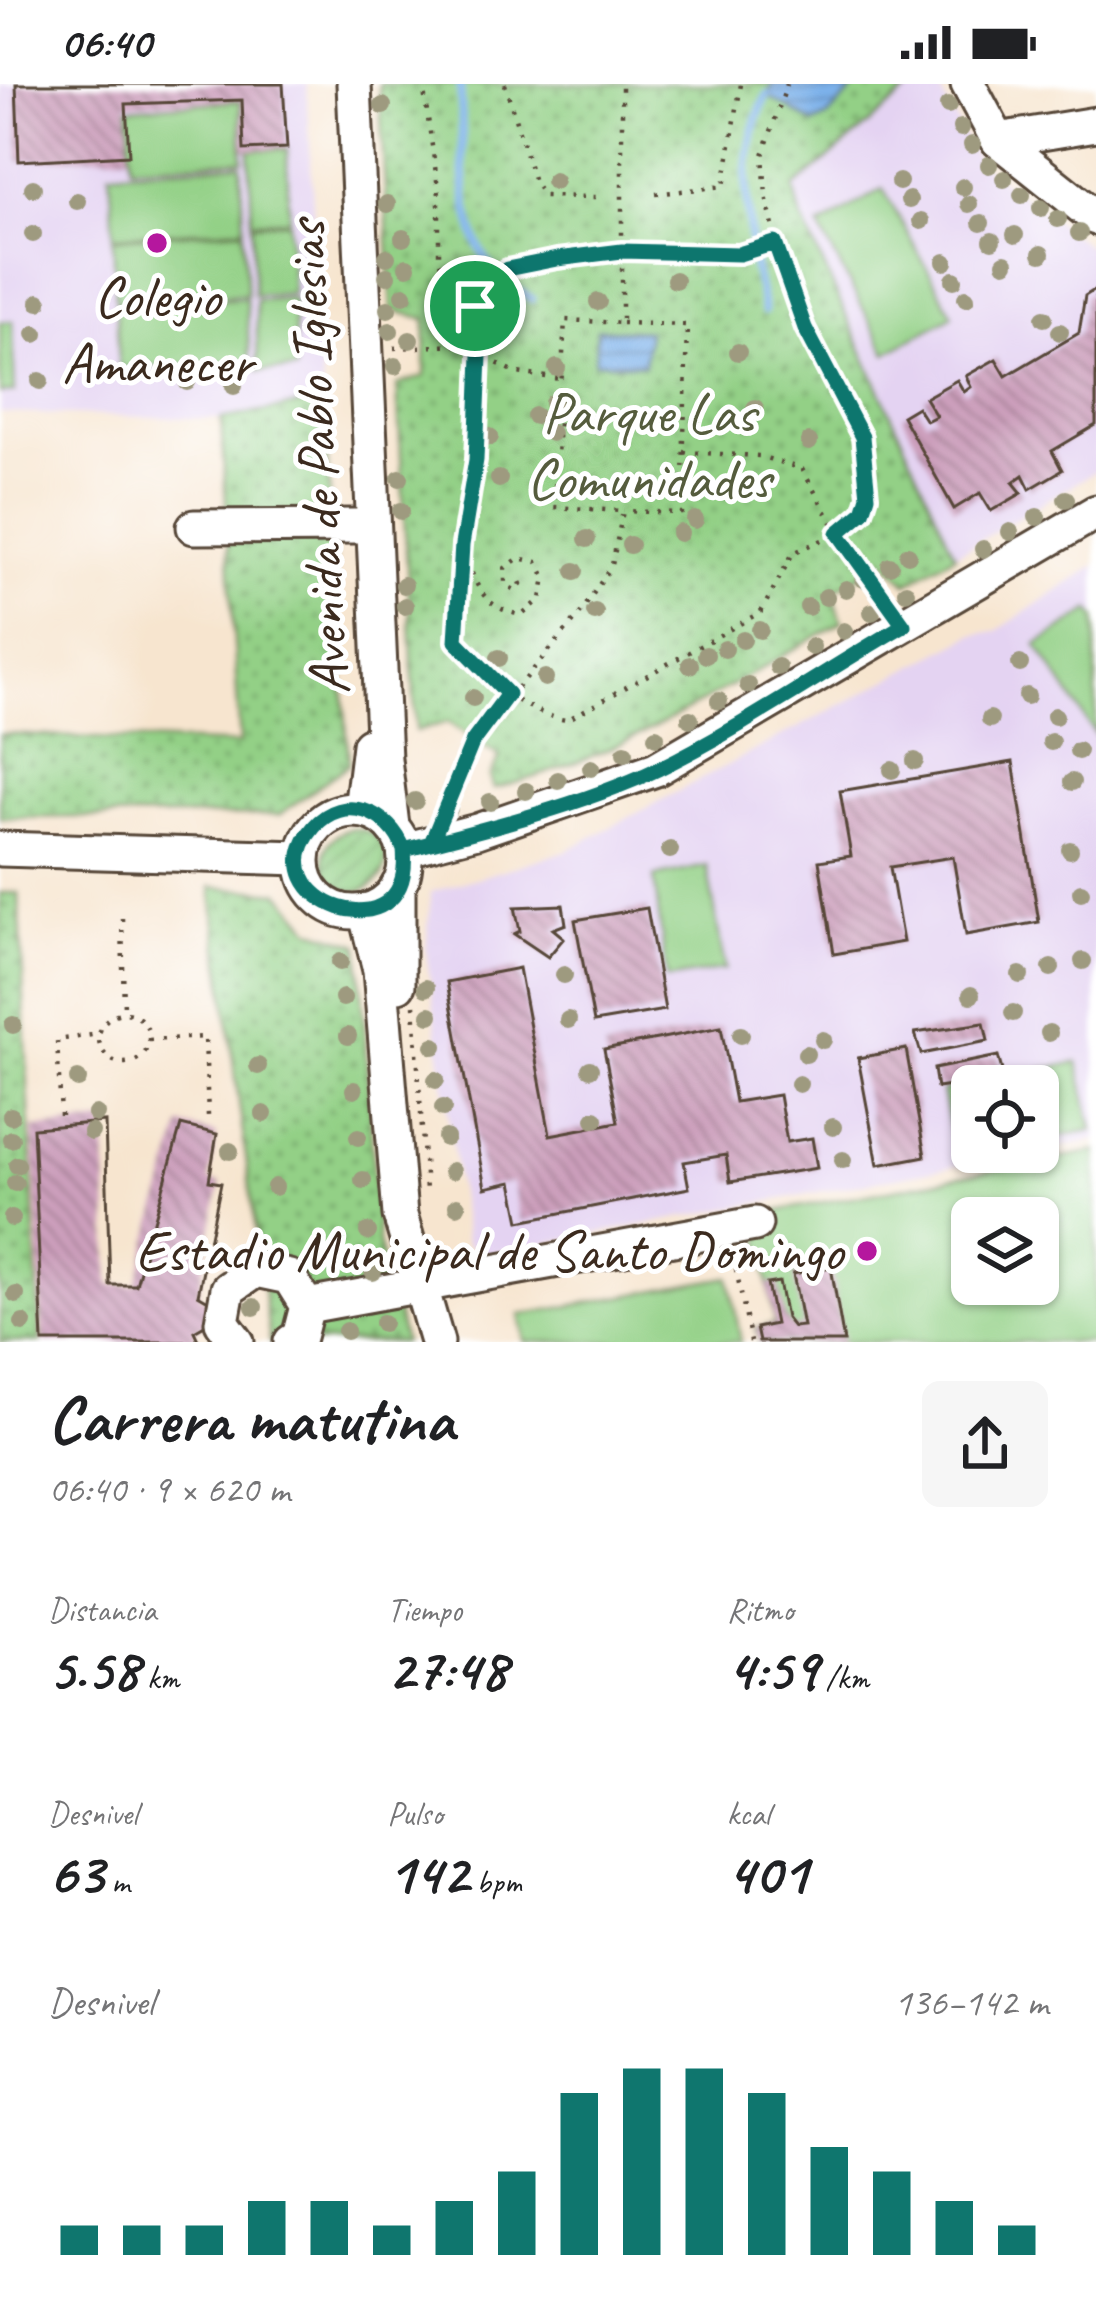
<!DOCTYPE html>
<html lang="es">
<head>
<meta charset="utf-8">
<style>
	:root { --surface:#fff; --page:#f6f6f6; --text:#202124; --muted:#757577; --accent:#0f766e }
	body { margin:0; font-family:Caveat,sans-serif; background:var(--page); color:var(--text); height:100vh; display:flex; flex-direction:column; font-size:45px; white-space:nowrap }
	* { box-sizing:border-box; margin:0 }
	p { font-size:39px; color:var(--muted) }
	.icon { flex:none; width:66px; height:66px; fill:none; stroke:currentColor; stroke-width:2; stroke-linecap:round; stroke-linejoin:round }
	.map { position:relative; height:1258px; overflow:hidden }
	.details { display:flex; flex-direction:column; background:var(--surface); flex:1 }
	.details>* { flex:none }
	.fabs { position:absolute; left:951px; top:981px; display:grid; gap:24px }
	.fabs a { display:grid; place-items:center; width:108px; height:108px; border-radius:18px; background:var(--surface); box-shadow:0 3px 9px #0004; font-size:60px }
	.pin { position:absolute; display:grid; place-items:center; width:102px; height:102px; color:#fff; margin:-51px; border:6px solid #fff; border-radius:50%; box-shadow:0 3px 12px #0007 }
	.round { display:grid; place-items:center; flex:none; width:126px; height:126px; border-radius:18px; background:var(--page) }
	.head { display:flex; align-items:center; justify-content:space-between; height:204px; padding:0 48px }
	h1 { font-size:66px; font-weight:700; line-height:90px }
	.metrics { display:grid; grid-template-columns:repeat(3,1fr); gap:18px; height:204px; padding:12px 48px }
	.metrics div { display:grid; align-content:center }
	.metrics b { font-size:60px; font-weight:700 }
	.metrics small { font-size:33px; font-weight:400 }
	.metrics p { font-size:33px }
	.chart { height:336px; padding:24px 48px }
	.chart p { display:flex; justify-content:space-between }
	.chart svg { width:100%; height:216px; margin-top:12px; stroke:var(--accent); stroke-width:6 }
	.status { display:flex; justify-content:space-between; align-items:center; height:84px; padding:0 60px; background:var(--surface); direction:ltr }
	.status svg { height:33px; fill:currentColor }
	.map>svg:first-child { display:block }
</style>
</head>
<body>
<div class="status"><b>06:40</b><svg viewBox="0 0 49 12"><path d="M0 12V9h3v3zM5 12V6h3v6zM10 12V3h3v9zM15 12V0h3v12zM26 1h20v11H26zM47 4h2v5h-2z"/></svg></div>
<div class="map">
<svg width="1096" height="1258" viewBox="0 0 1096 1258">
	<defs>
		<pattern id="grass-dots" width="8" height="8" patternUnits="userSpaceOnUse" patternTransform="scale(3)"><rect width="8" height="8" fill="#93d086"/><path d="M2 2h.1M6 6h.1" fill="none" stroke="#79a96d" stroke-width="1.8" stroke-linecap="round"/></pattern>
		<pattern id="garden-furrows" width="10" height="10" patternUnits="userSpaceOnUse" patternTransform="scale(3)"><rect width="10" height="10" fill="#93d086"/><path d="M-1 1l2-2M0 10L10 0M9 11l2-2" fill="none" stroke="#79a96d"/></pattern>
		<pattern id="water-rules" width="6" height="5" patternUnits="userSpaceOnUse" patternTransform="scale(3)"><rect width="6" height="5" fill="#7cb1ea"/><path d="M0 2.5h6" fill="none" stroke="#6790bd"/></pattern>
		<pattern id="building-back-hatch" width="6" height="6" patternUnits="userSpaceOnUse" patternTransform="scale(3)"><rect width="6" height="6" fill="#cc9fbc"/><path d="M-1 5l2 2M0 0l6 6M5-1l2 2" fill="none" stroke="#a78298"/></pattern>
	</defs>
	<rect width="100%" height="100%" fill="#fff"/>
	<filter id="ink" filterUnits="userSpaceOnUse"><feTurbulence type="fractalNoise" baseFrequency=".00833" numOctaves="2"/><feDisplacementMap in="SourceGraphic" scale="24" xChannelSelector="R" yChannelSelector="G"/><feConvolveMatrix kernelMatrix="1 2 1 2 8 2 1 2 1" color-interpolation-filters="sRGB"/></filter>
	<filter id="wash" filterUnits="userSpaceOnUse"><feTurbulence type="fractalNoise" baseFrequency=".004" numOctaves="4" result="noise"/><feDisplacementMap in="SourceGraphic" scale="48" xChannelSelector="R" yChannelSelector="G"/><feGaussianBlur stdDeviation="2.7" result="paint"/><feColorMatrix in="noise" values="0 0 0 0 0 0 0 0 0 0 0 0 0 0 0 0 0 1.4 0 .05"/><feComposite in="paint" operator="in"/></filter>
	<g filter="url(#wash)">
		<rect width="100%" height="100%" fill="#f7e5cf"/>
		<!-- built -->
		<g fill="#e4d3f2">
			<path d="M0 0H307L323 317 221 335 0 329Z"/>
			<path d="M917 0H937L978 78 1096 168V387L955 471 801 132 794 104Z"/>
			<path d="M1096 481V1056L1038 1067V1002H972V1068H1030L483 1171 466 1159 426 867 431 808 566 767 972 551 997 547Z"/>
		</g>
		<!-- grass -->
		<g fill="url(#grass-dots)" stroke="#677d52" stroke-width="3">
			<path d="M379 0H916L794 104 801 132 955 471 907 499 884 476 833 508 842 538C727 603 622 673 493 705L490 693 500 673 448 638 416 647 397 301 425 292 426 235 392 226Z"/>
			<path d="M323 317 349 680 279 731 0 734V650L240 660 221 335Z"/>
			<path d="M211 803 280 808 312 846 359 860 378 1158 404 1258H270Z"/>
			<path d="M0 809H19L40 1258H0Z"/>
		</g>
		<!-- garden -->
		<circle fill="url(#garden-furrows)" stroke="#677d52" stroke-width="3" cx="355" cy="776" r="31"/>
		<!-- pitch -->
		<g fill="#93d086" stroke="#677d52" stroke-width="3" fill-rule="evenodd">
			<path d="M240 17 243 76 131 82 128 24Z"/>
			<path d="M287 65 289 136 252 137 249 66Z"/>
			<path d="M241 80 244 144 114 152 110 88Z"/>
			<path d="M883 105 953 231 887 269 819 143Z"/>
			<path d="M289 138 292 209 254 211 252 140Z"/>
			<path d="M243 146 247 210 116 218 113 154Z"/>
			<path d="M246 214 250 277 119 284 116 221Z"/>
			<path d="M293 214 296 286 258 287 256 216Z"/>
			<path d="M13 237 15 308 0 309V238Z"/>
			<path d="M1091 526 1096 534V651L1037 561Z"/>
			<path d="M707 782 725 885 667 895 654 793Z"/>
			<path d="M1078 978 1093 1046 1038 1056V1002H972V1068L955 1071 942 1007Z"/>
			<path d="M1096 1067V1258H759L756 1244 775 1239 756 1131ZM972 1134H1038V1200H972Z"/>
			<path d="M729 1193 741 1258H525L520 1231Z"/>
		</g>
		<!-- water -->
		<g fill="url(#water-rules)" stroke="#5c6e84" stroke-width="3">
			<path d="M773 0H859L828 33 814 40 767 11Z"/>
			<path d="M597 245 648 247 644 281 595 278Z"/>
		</g>
		<g fill="none" stroke-linecap="round" stroke-linejoin="round">
			<!-- stream -->
			<g stroke="#7cb1ea" stroke-width="8">
				<path d="M460 0C465 64 455 134 494 188"/>
				<path d="M751 160C745 106 742 61 767 11"/>
				<path d="M753 177 764 227"/>
				<path d="M510 202 532 215"/>
			</g>
		</g>
		<g id="blocks">
			<!-- building -->
			<g fill="url(#building-back-hatch)">
				<path d="M16 0H283L287 64 244 66 242 16 126 20 129 71 19 77Z"/>
				<path d="M1096 205V341L1052 367 1062 386 1030 405 1023 391 1013 398 1022 409 991 427 980 409 954 425 902 332 917 323 926 337 936 332 925 314 957 296 964 308 971 303 966 292 996 275 1006 292 1079 249 1085 212Z"/>
				<path d="M1013 678 1039 838 966 851 953 773 890 783 903 858 834 870 819 777 851 772 840 707Z"/>
				<path d="M563 821 566 840 553 845 564 854 548 873 514 850 520 847 515 823Z"/>
				<path d="M647 824 665 926 594 938 575 836Z"/>
				<path d="M519 884 550 1051 618 1038 604 965 721 943 735 1018 779 1011 787 1058 812 1054 817 1084 730 1098 726 1071 684 1078 689 1104 520 1137 512 1098 485 1104 447 898Z"/>
				<path d="M984 939 988 957 921 970 915 949Z"/>
				<path d="M906 965 925 1072 878 1081 858 974Z"/>
				<path d="M998 972 1004 994 937 1004 934 985Z"/>
				<path d="M105 1038 110 1201H136L181 1041 217 1050 209 1097 221 1099 198 1211 210 1218 208 1239 194 1247 199 1258H43L33 1044Z"/>
				<path d="M831 1183 844 1258H759L756 1244 775 1240 767 1200 779 1198 786 1234 793 1243 803 1242 793 1190Z"/>
			</g>
		</g>
	</g>
	<g filter="url(#ink)">
		<use href="#blocks" fill-opacity="0" stroke="#574639" stroke-width="3"/>
		<g fill="none" stroke-linecap="round" stroke-linejoin="round">
			<!-- minor casing -->
			<g stroke="#574639" stroke-width="39">
				<g id="minor">
					<path d="M354 0 384 675 392 742"/>
					<path d="M968 0 998 56 1096 134"/>
					<path d="M998 56 1096 40"/>
					<path d="M194 443 357 442"/>
					<circle cx="354" cy="777" r="51"/>
					<path d="M361 726 369 661"/>
					<path d="M0 765 302 774"/>
					<path d="M404 766 477 747 656 685 1096 428"/>
					<path d="M365 827 380 886 400 1131 437 1258"/>
					<path d="M398 901V802"/>
					<path d="M307 1222 755 1140"/>
					<path d="M237 1258 222 1238 228 1205 256 1186 289 1193 307 1222 299 1253 291 1258"/>
				</g>
			</g>
			<!-- path -->
			<g stroke="#574639" stroke-width="4.5" stroke-dasharray="3 9" stroke-linecap="butt">
				<path d="M423 0 439 110V176L447 197 478 232C480 285 481 343 475 397 470 441 441 518 458 560 470 591 535 633 567 636L761 528 793 469 838 449 863 428 868 412 862 353 787 202 766 112 763 71 787 0"/>
				<path d="M505 0 534 98 544 112 599 113"/>
				<path d="M656 110 724 102 741 0"/>
				<path d="M476 221 507 185 557 175 622 167 739 170 775 159"/>
				<path d="M622 239 687 241 682 429 623 427"/>
				<path d="M394 264 460 261 517 289 561 295"/>
				<path d="M684 368 759 372 802 385 838 449 886 516"/>
				<path d="M464 466C476 502 482 524 522 531L541 515 545 493 537 478 519 474 505 484V499L514 506 521 500 517 491"/>
				<path d="M445 726 473 657 580 530 612 481 623 427 554 423 565 236 622 239V0"/>
				<path d="M122 834 124 928"/>
				<path d="M414 921 426 1107"/>
				<circle cx="124" cy="954" r="25"/>
				<path d="M149 956 205 953 208 1032"/>
				<path d="M61 1032 57 956 99 950"/>
				<path d="M736 1185 751 1258"/>
			</g>
			<!-- minor -->
			<use href="#minor" stroke="#fff" stroke-width="33"/>
		</g>
		<!-- trees -->
		<g fill="#9e9a7f">
			<circle cx="383" cy="22" r="9"/>
			<circle cx="948" cy="22" r="9"/>
			<circle cx="961" cy="44" r="9"/>
			<circle cx="972" cy="61" r="9"/>
			<circle cx="989" cy="81" r="9"/>
			<circle cx="1004" cy="95" r="9"/>
			<circle cx="554" cy="97" r="9"/>
			<circle cx="899" cy="98" r="9"/>
			<circle cx="963" cy="103" r="9"/>
			<circle cx="33" cy="104" r="9"/>
			<circle cx="1022" cy="111" r="9"/>
			<circle cx="909" cy="116" r="9"/>
			<circle cx="77" cy="117" r="9"/>
			<circle cx="387" cy="120" r="9"/>
			<circle cx="969" cy="120" r="9"/>
			<circle cx="1041" cy="124" r="9"/>
			<circle cx="1058" cy="135" r="9"/>
			<circle cx="921" cy="137" r="9"/>
			<circle cx="981" cy="139" r="9"/>
			<circle cx="1079" cy="149" r="9"/>
			<circle cx="33" cy="150" r="9"/>
			<circle cx="1015" cy="151" r="9"/>
			<circle cx="403" cy="154" r="9"/>
			<circle cx="992" cy="157" r="9"/>
			<circle cx="1041" cy="170" r="9"/>
			<circle cx="387" cy="173" r="9"/>
			<circle cx="945" cy="178" r="9"/>
			<circle cx="1005" cy="179" r="9"/>
			<circle cx="407" cy="183" r="9"/>
			<circle cx="387" cy="192" r="9"/>
			<circle cx="675" cy="196" r="9"/>
			<circle cx="954" cy="196" r="9"/>
			<circle cx="404" cy="211" r="9"/>
			<circle cx="966" cy="214" r="9"/>
			<circle cx="39" cy="218" r="9"/>
			<circle cx="598" cy="218" r="9"/>
			<circle cx="388" cy="225" r="9"/>
			<circle cx="1044" cy="234" r="9"/>
			<circle cx="390" cy="247" r="9"/>
			<circle cx="1060" cy="248" r="9"/>
			<circle cx="35" cy="250" r="9"/>
			<circle cx="410" cy="256" r="9"/>
			<circle cx="738" cy="268" r="9"/>
			<circle cx="395" cy="282" r="9"/>
			<circle cx="557" cy="284" r="9"/>
			<circle cx="40" cy="297" r="9"/>
			<circle cx="187" cy="298" r="9"/>
			<circle cx="234" cy="302" r="9"/>
			<circle cx="553" cy="319" r="9"/>
			<circle cx="755" cy="324" r="9"/>
			<circle cx="535" cy="332" r="9"/>
			<circle cx="551" cy="349" r="9"/>
			<circle cx="490" cy="353" r="9"/>
			<circle cx="809" cy="358" r="9"/>
			<circle cx="400" cy="394" r="9"/>
			<circle cx="499" cy="395" r="9"/>
			<circle cx="1066" cy="415" r="9"/>
			<circle cx="401" cy="427" r="9"/>
			<circle cx="1037" cy="433" r="9"/>
			<circle cx="695" cy="436" r="9"/>
			<circle cx="1010" cy="448" r="9"/>
			<circle cx="680" cy="449" r="9"/>
			<circle cx="587" cy="455" r="9"/>
			<circle cx="630" cy="461" r="9"/>
			<circle cx="983" cy="465" r="9"/>
			<circle cx="908" cy="471" r="9"/>
			<circle cx="890" cy="482" r="9"/>
			<circle cx="575" cy="487" r="9"/>
			<circle cx="864" cy="495" r="9"/>
			<circle cx="404" cy="501" r="9"/>
			<circle cx="846" cy="505" r="9"/>
			<circle cx="906" cy="508" r="9"/>
			<circle cx="826" cy="513" r="9"/>
			<circle cx="405" cy="522" r="9"/>
			<circle cx="808" cy="523" r="9"/>
			<circle cx="595" cy="528" r="9"/>
			<circle cx="872" cy="528" r="9"/>
			<circle cx="760" cy="546" r="9"/>
			<circle cx="844" cy="547" r="9"/>
			<circle cx="743" cy="556" r="9"/>
			<circle cx="812" cy="563" r="9"/>
			<circle cx="725" cy="565" r="9"/>
			<circle cx="706" cy="571" r="9"/>
			<circle cx="499" cy="574" r="9"/>
			<circle cx="1020" cy="580" r="9"/>
			<circle cx="690" cy="581" r="9"/>
			<circle cx="778" cy="583" r="9"/>
			<circle cx="545" cy="594" r="9"/>
			<circle cx="748" cy="601" r="9"/>
			<circle cx="1027" cy="612" r="9"/>
			<circle cx="473" cy="614" r="9"/>
			<circle cx="719" cy="617" r="9"/>
			<circle cx="1055" cy="632" r="9"/>
			<circle cx="690" cy="635" r="9"/>
			<circle cx="990" cy="635" r="9"/>
			<circle cx="656" cy="653" r="9"/>
			<circle cx="1051" cy="658" r="9"/>
			<circle cx="1078" cy="667" r="9"/>
			<circle cx="625" cy="669" r="9"/>
			<circle cx="915" cy="677" r="9"/>
			<circle cx="591" cy="684" r="9"/>
			<circle cx="892" cy="686" r="9"/>
			<circle cx="558" cy="696" r="9"/>
			<circle cx="1072" cy="698" r="9"/>
			<circle cx="526" cy="707" r="9"/>
			<circle cx="415" cy="717" r="9"/>
			<circle cx="490" cy="718" r="9"/>
			<circle cx="449" cy="725" r="9"/>
			<circle cx="670" cy="766" r="9"/>
			<circle cx="1070" cy="766" r="9"/>
			<circle cx="1081" cy="808" r="9"/>
			<circle cx="1083" cy="877" r="9"/>
			<circle cx="340" cy="878" r="9"/>
			<circle cx="1051" cy="884" r="9"/>
			<circle cx="564" cy="891" r="9"/>
			<circle cx="1020" cy="891" r="9"/>
			<circle cx="426" cy="904" r="9"/>
			<circle cx="971" cy="911" r="9"/>
			<circle cx="343" cy="914" r="9"/>
			<circle cx="1013" cy="929" r="9"/>
			<circle cx="430" cy="931" r="9"/>
			<circle cx="568" cy="936" r="9"/>
			<circle cx="13" cy="941" r="9"/>
			<circle cx="1049" cy="949" r="9"/>
			<circle cx="741" cy="951" r="9"/>
			<circle cx="348" cy="952" r="9"/>
			<circle cx="823" cy="956" r="9"/>
			<circle cx="434" cy="962" r="9"/>
			<circle cx="806" cy="970" r="9"/>
			<circle cx="258" cy="982" r="9"/>
			<circle cx="590" cy="985" r="9"/>
			<circle cx="78" cy="995" r="9"/>
			<circle cx="436" cy="996" r="9"/>
			<circle cx="799" cy="1000" r="9"/>
			<circle cx="354" cy="1006" r="9"/>
			<circle cx="443" cy="1024" r="9"/>
			<circle cx="96" cy="1030" r="9"/>
			<circle cx="264" cy="1030" r="9"/>
			<circle cx="11" cy="1032" r="9"/>
			<circle cx="595" cy="1035" r="9"/>
			<circle cx="833" cy="1043" r="9"/>
			<circle cx="91" cy="1048" r="9"/>
			<circle cx="358" cy="1053" r="9"/>
			<circle cx="446" cy="1054" r="9"/>
			<circle cx="11" cy="1055" r="9"/>
			<circle cx="230" cy="1067" r="9"/>
			<circle cx="843" cy="1076" r="9"/>
			<circle cx="17" cy="1081" r="9"/>
			<circle cx="452" cy="1087" r="9"/>
			<circle cx="363" cy="1096" r="9"/>
			<circle cx="15" cy="1099" r="9"/>
			<circle cx="275" cy="1103" r="9"/>
			<circle cx="457" cy="1122" r="9"/>
			<circle cx="12" cy="1134" r="9"/>
			<circle cx="368" cy="1148" r="9"/>
			<circle cx="373" cy="1188" r="9"/>
			<circle cx="16" cy="1211" r="9"/>
			<circle cx="254" cy="1223" r="9"/>
			<circle cx="23" cy="1239" r="9"/>
			<circle cx="383" cy="1239" r="9"/>
			<circle cx="346" cy="1247" r="9"/>
		</g>
	</g>
	<g fill="none" stroke-linecap="round" stroke-linejoin="round" filter="url(#ink)">
		<!-- route casing -->
		<g stroke="#fff" stroke-width="24">
			<path id="route" d="M475 222 480 271 476 376 462 461 456 557 508 610 473 657 431 759 404 766C391 728 344 708 314 743 251 817 414 876 404 766 483 746 585 720 658 685 742 644 823 588 904 541L838 449 863 428 868 412 862 353 805 244 775 159 739 170 622 167 557 175 507 185 475 222"/>
		</g>
		<!-- route -->
		<use href="#route" stroke="#0f766e" stroke-width="15"/>
	</g>
	<!-- markers -->
	<g fill="#b5179e" stroke="#fff" stroke-width="4.5">
		<circle cx="157" cy="159" r="12"/>
		<circle cx="867" cy="1167" r="12"/>
	</g>
	<g text-anchor="middle" dominant-baseline="central" stroke-width="10" stroke-linejoin="round" paint-order="stroke">
		<!-- poi labels -->
		<g font-size="57" fill="#3b2a1e" stroke="#fff">
			<text x="157" y="213">Colegio<tspan x="157" dy="66">Amanecer</tspan></text>
			<text x="843" y="1167" text-anchor="end">Estadio Municipal de Santo Domingo</text>
		</g>
		<!-- park labels -->
		<g font-size="57" fill="#555c3d" stroke="#fff">
			<text x="649" y="329">Parque Las<tspan x="649" dy="66">Comunidades</tspan></text>
		</g>
		<!-- street labels -->
		<g font-size="57" fill="#3b2a1e" stroke="#fff">
			<text transform="translate(317 374) rotate(-93)">Avenida de Pablo Iglesias</text>
		</g>
	</g>
</svg>
<div class="fabs">
<a><svg class="icon" aria-label="locate" viewBox="0 0 24 24"><circle cx="12" cy="12" r="6"/><path d="M12 2v4M12 18v4M2 12h4M18 12h4"/></svg></a>
<a><svg class="icon" aria-label="layers" viewBox="0 0 24 24"><path d="M12 4l9 5-9 5-9-5zM3 14l9 5 9-5"/></svg></a>
</div>
<div class="pin" style="left:475px;top:222px;background:#1e9e55"><svg class="icon" aria-label="arrive" viewBox="0 0 24 24"><path d="M6 21V4h12l-3 4 3 4H6"/></svg></div>
</div>
<section class="details">
<div class="head"><div><h1>Carrera matutina</h1><p>06:40 · 9 × 620 m</p></div><a class="round"><svg class="icon" aria-label="share" viewBox="0 0 24 24"><path d="M12 15V3M7 8l5-5 5 5M5 13v7h14v-7"/></svg></a></div>
<div class="metrics">
<div><p>Distancia</p><b>5.58<small> km</small></b></div>
<div><p>Tiempo</p><b>27:48</b></div>
<div><p>Ritmo</p><b>4:59<small> /km</small></b></div>
</div>
<div class="metrics">
<div><p>Desnivel</p><b>63<small> m</small></b></div>
<div><p>Pulso</p><b>142<small> bpm</small></b></div>
<div><p>kcal</p><b>401</b></div>
</div>
<div class="chart"><p><span>Desnivel</span>136–142 m</p>
<svg viewBox="0 0 160 44" preserveAspectRatio="none"><path d="M5 44V38M15 44V38M25 44V38M35 44V33M45 44V33M55 44V38M65 44V33M75 44V27M85 44V11M95 44V6M105 44V6M115 44V11M125 44V22M135 44V27M145 44V33M155 44V38"/></svg>
</div>
</section>
</body>
</html>
